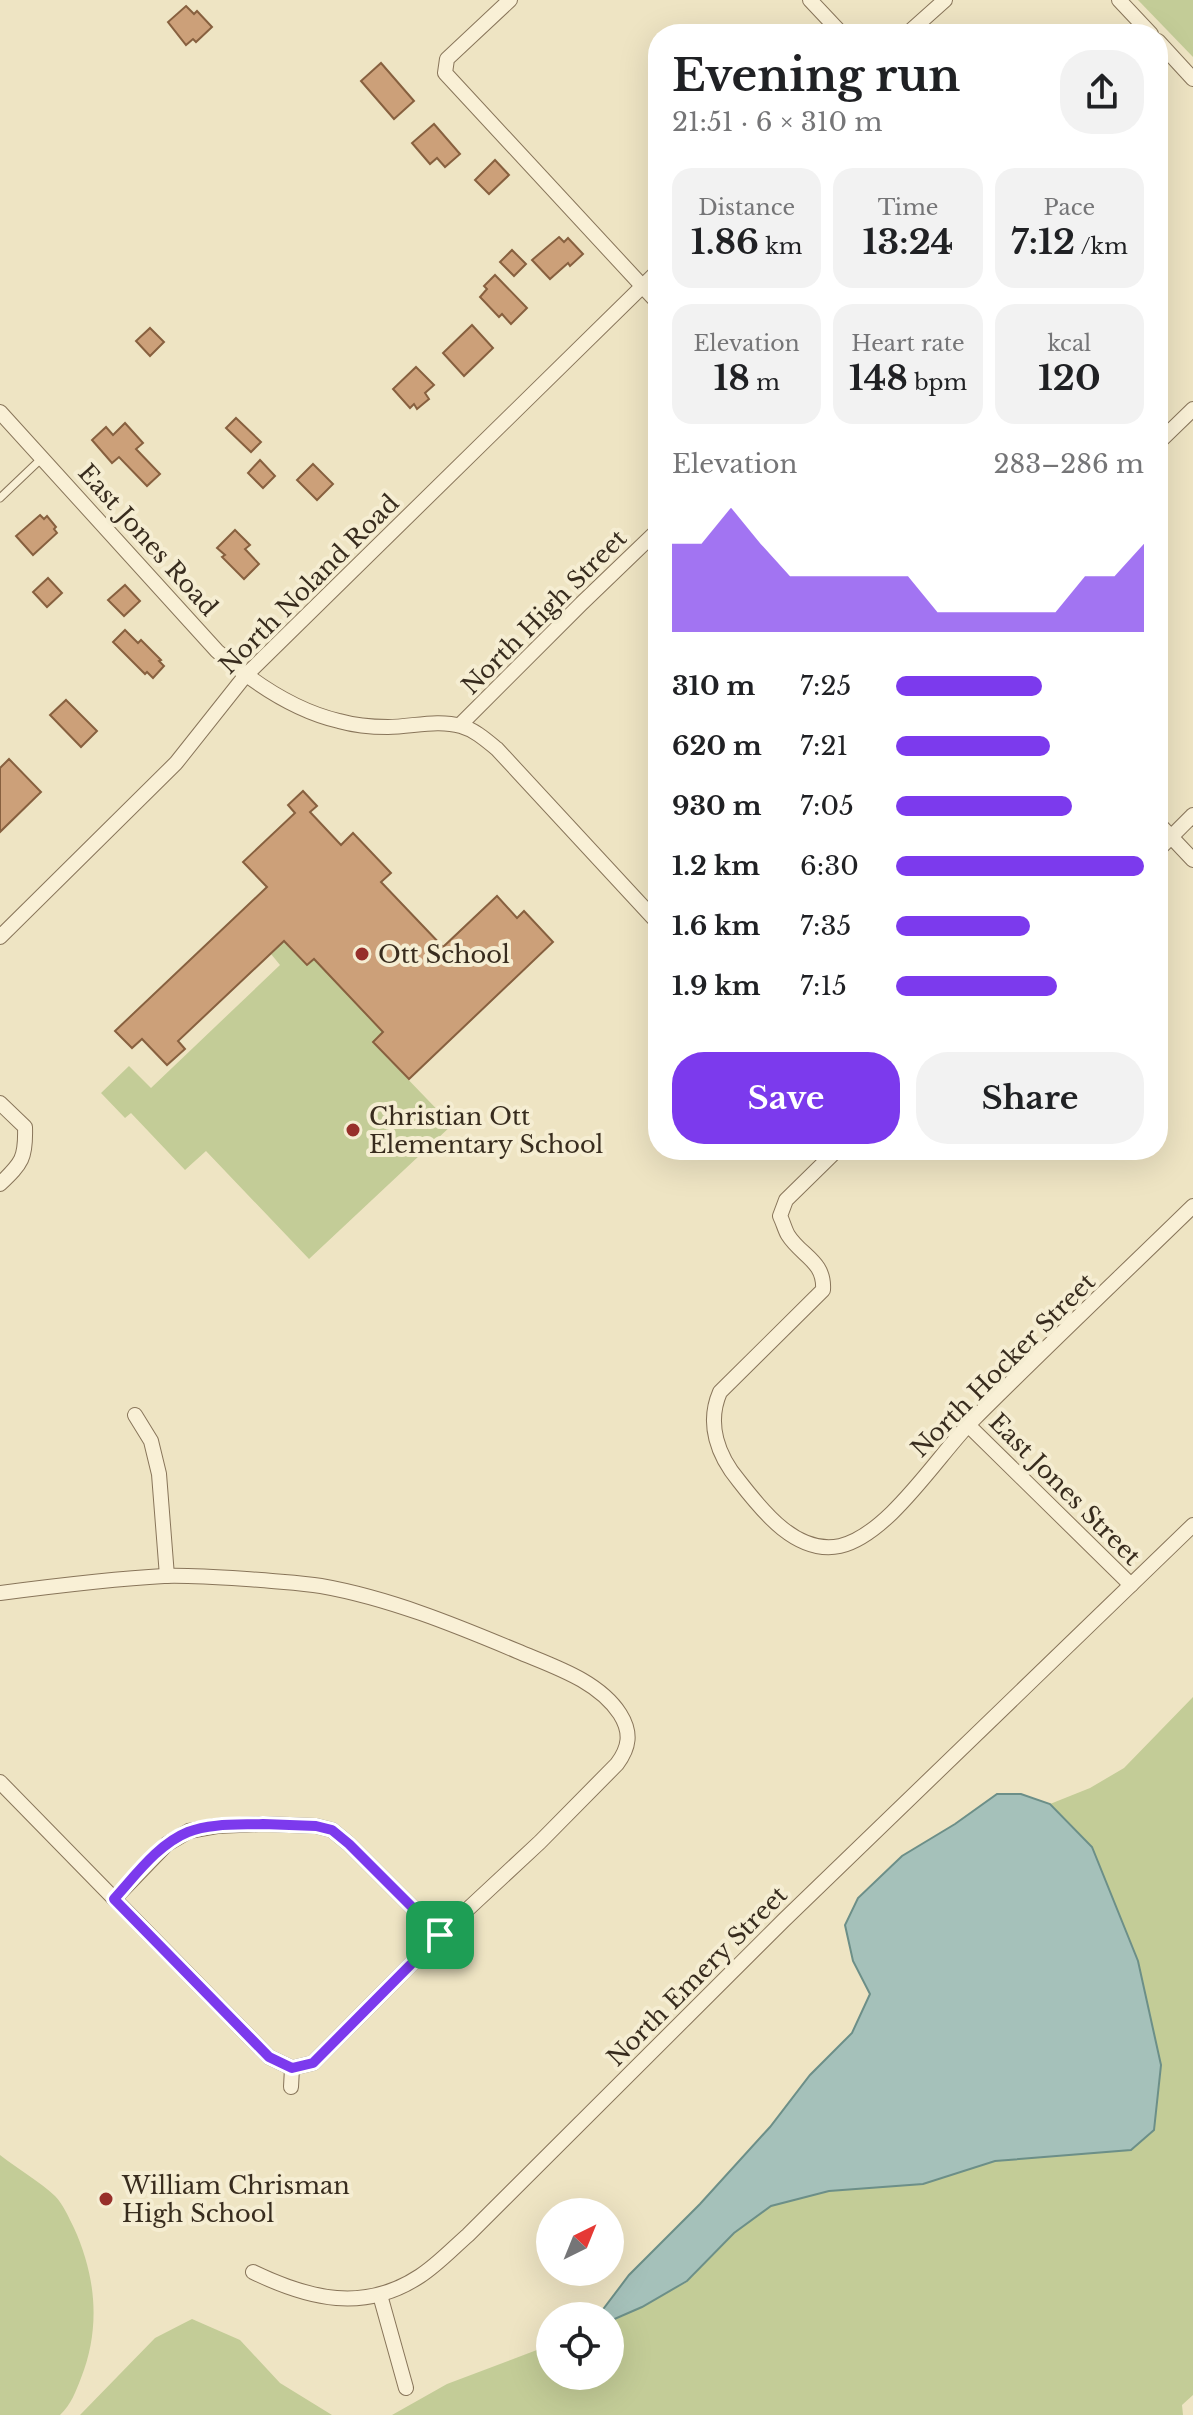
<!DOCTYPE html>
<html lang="en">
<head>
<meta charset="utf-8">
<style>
	:root { --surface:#fff; --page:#f2f2f2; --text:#202124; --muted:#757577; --accent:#7c3aed }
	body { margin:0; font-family:"Libre Baskerville",serif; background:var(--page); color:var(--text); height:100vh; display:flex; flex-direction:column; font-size:30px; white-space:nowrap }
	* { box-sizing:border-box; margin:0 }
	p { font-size:26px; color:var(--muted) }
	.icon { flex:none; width:44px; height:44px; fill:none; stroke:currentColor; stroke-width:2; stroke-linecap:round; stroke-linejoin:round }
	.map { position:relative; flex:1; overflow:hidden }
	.sheet { position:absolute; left:648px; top:24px; width:520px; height:1136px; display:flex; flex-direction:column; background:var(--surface); border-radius:32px; box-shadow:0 8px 32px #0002 }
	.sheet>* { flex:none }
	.needle { width:52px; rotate:43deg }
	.fabs { position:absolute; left:536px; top:2198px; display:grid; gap:16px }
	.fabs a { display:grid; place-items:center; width:88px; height:88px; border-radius:50%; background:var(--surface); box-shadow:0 8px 32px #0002; font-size:40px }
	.pin { position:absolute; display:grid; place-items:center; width:68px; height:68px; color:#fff; margin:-34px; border-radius:16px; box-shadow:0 4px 12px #0006 }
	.round { display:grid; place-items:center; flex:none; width:84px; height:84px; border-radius:32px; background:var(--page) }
	.overview { display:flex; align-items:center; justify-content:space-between; height:136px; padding:0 24px }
	h1 { font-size:44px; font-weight:700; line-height:60px }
	.metrics { display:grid; grid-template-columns:repeat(3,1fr); gap:12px; height:136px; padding:8px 24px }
	.metrics div { display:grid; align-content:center; border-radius:20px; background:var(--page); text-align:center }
	.metrics b { font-size:34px; font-weight:700 }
	.metrics small { font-size:22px; font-weight:400 }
	.metrics p { font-size:22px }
	.chart { height:224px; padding:16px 24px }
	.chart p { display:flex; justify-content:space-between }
	.chart svg { width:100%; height:144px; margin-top:8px; fill:var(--accent); opacity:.7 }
	.primary-button { display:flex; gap:16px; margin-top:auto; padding:16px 24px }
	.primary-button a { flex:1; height:92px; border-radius:32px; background:var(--accent); color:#fff; font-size:32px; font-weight:700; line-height:92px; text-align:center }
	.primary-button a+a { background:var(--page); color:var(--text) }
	ul { padding:0 24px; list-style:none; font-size:26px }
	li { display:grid; grid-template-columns:128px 96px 1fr; align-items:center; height:60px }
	li i { height:20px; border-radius:10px; background:var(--accent) }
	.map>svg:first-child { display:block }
</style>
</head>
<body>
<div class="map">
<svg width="1193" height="2415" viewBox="0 0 1193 2415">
	<rect width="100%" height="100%" fill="#eee4c3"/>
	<!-- green -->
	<g fill="#c3cc97">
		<path d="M1138 0H1193V57Z"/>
		<path d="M284 941 314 959 383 1032 373 1043 452 1125 309 1259 206 1151 185 1170 131 1113 125 1118 101 1093 129 1066 151 1088 280 965 271 954Z"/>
		<path d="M1193 1697V2395L1182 2405 1183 2415H392L447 2384 550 2345V2376H610V2321L642 2307 687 2282 734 2233 771 2206 829 2191 923 2184 995 2161 1130 2150 1154 2130 1161 2065 1092 1847 1050 1804 1090 1788 1124 1768Z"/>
		<path d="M0 2155C18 2169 39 2181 55 2196 63 2204 69 2218 74 2228 96 2276 101 2328 81 2378 76 2391 71 2405 60 2415H0Z"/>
		<path d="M192 2319 240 2340 280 2383 332 2415H80L155 2338Z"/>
	</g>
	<!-- water -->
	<path fill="#a5c1ba" stroke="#6c8f88" stroke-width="2" d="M997 1794H1021L1050 1804 1092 1847 1138 1961 1161 2065 1154 2130 1131 2150 995 2161 923 2184 829 2191 771 2206 734 2233 687 2281 642 2307 610 2321V2316H598L629 2275 700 2204 770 2127 810 2075 852 2033 870 1994 853 1961 845 1925 858 1898 902 1856 955 1824Z"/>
	<!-- building -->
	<g fill="#cca079" stroke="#87603f" stroke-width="2">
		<path d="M186 6 194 14 197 11 212 27 196 42 193 39 186 45 168 22Z"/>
		<path d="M381 63 414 101 394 119 361 81Z"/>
		<path d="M434 124 460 154 445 167 437 158 430 164 412 143Z"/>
		<path d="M495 160 509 175 489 194 475 180Z"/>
		<path d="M559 237 564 242 568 238 583 254 570 266 568 263 550 279 532 260Z"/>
		<path d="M512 250 526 264 514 276 500 262Z"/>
		<path d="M495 275 527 308 511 324 502 314 499 317 480 297 487 289 484 286Z"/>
		<path d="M472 325 493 348 464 376 443 353Z"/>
		<path d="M150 328 164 342 150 356 136 341Z"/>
		<path d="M416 367 434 385 425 393 429 399 417 409 414 404 410 408 393 389Z"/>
		<path d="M236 418 261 442 251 452 226 428Z"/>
		<path d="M125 423 143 443 136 449 160 474 147 486 119 457 112 463 92 440 106 427 113 435Z"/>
		<path d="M260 460 275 476 263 488 248 473Z"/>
		<path d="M313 464 333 484 317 500 297 480Z"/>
		<path d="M40 515 44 519 47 516 56 527 54 529 57 533 33 555 16 536Z"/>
		<path d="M235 530 250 545 245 549 259 564 244 579 222 557 225 555 217 548Z"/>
		<path d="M48 578 62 593 47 607 33 592Z"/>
		<path d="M125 585 140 601 124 616 108 600Z"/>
		<path d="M125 630 138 643 141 640 161 660 159 661 164 666 153 678 147 672 145 674 113 642Z"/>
		<path d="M66 700 97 731 81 747 50 715Z"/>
		<path d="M9 759 41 792 0 832V768Z"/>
		<path d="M303 791 317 806 310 812 341 845 353 833 391 873 381 882 443 947 497 896 517 918 524 911 553 942 409 1079 373 1042 383 1032 314 959 307 965 284 941 178 1041 185 1049 167 1065 142 1039 132 1048 115 1031 267 887 243 862 295 813 288 805Z"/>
	</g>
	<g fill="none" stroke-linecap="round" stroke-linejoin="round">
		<!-- lane casing -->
		<g stroke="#88755a" stroke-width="9">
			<path id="lane" d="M0 498 42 458"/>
		</g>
		<!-- street casing -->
		<g stroke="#88755a" stroke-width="16">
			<g id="street">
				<path d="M510 0 447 59 445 73 658 303"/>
				<path d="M810 0 842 34"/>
				<path d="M1119 0 1151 34"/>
				<path d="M907 34 945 0"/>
				<path d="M1158 41 1193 79"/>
				<path d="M0 412 217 651C252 682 292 710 339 721 353 725 372 727 388 727 412 727 437 719 461 726 475 730 486 740 497 749L658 923"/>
				<path d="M1158 443 1193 409"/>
				<path d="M460 725 581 604 658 530"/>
				<path d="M1158 823 1193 860"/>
				<path d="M1158 850 1193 815"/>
				<path d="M0 937 176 763 245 676 658 271"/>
				<path d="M0 1103 25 1127C26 1158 22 1163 0 1184"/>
				<path d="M837 1150 786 1200 780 1216C783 1222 785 1230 788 1235 801 1256 825 1261 823 1290L720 1392C706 1424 718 1456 739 1481 763 1512 797 1555 840 1546 888 1535 937 1457 971 1422 1044 1349 1119 1278 1193 1206"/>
				<path d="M135 1415 151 1441 159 1474 167 1576"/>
				<path d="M968 1425 1131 1585"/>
				<path d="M0 1593C54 1586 109 1579 164 1576 195 1575 229 1578 261 1580 281 1582 302 1583 321 1586 389 1598 455 1625 517 1651 552 1666 598 1680 620 1714 632 1733 629 1748 617 1764L540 1842 440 1935 313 2063 292 2068"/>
				<path d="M0 1782 269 2057 292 2068"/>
				<path d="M114 1899 167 1844 189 1831 217 1826 263 1824 316 1826 332 1830 349 1844 440 1935"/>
				<path d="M291 2087 292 2068"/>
				<path d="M253 2272C309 2299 364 2313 420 2276 437 2265 452 2249 468 2235L784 1920 1193 1525"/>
				<path d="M380 2295 406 2388"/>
			</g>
		</g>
		<!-- lane -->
		<use href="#lane" stroke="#f9f0d6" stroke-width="7"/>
		<!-- street -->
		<use href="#street" stroke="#f9f0d6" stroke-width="14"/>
	</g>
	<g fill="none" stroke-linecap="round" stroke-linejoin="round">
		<!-- route casing -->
		<g stroke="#fff" stroke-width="16">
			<path id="route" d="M263 1824 316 1826 332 1830 349 1844 440 1935 313 2063 292 2068 269 2057 114 1899C135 1876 158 1844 188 1832 210 1823 240 1825 263 1824Z"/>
		</g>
		<!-- route -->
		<use href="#route" stroke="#7c3aed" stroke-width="10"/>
	</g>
	<!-- markers -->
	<g fill="#972f2a" stroke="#f5edd2" stroke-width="3">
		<circle cx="362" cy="954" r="8"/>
		<circle cx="353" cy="1130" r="8"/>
		<circle cx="106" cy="2199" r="8"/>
	</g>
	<g text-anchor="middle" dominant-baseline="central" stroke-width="8" stroke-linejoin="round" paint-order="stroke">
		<!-- street labels -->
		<g font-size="24" fill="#382c1e" stroke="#f5edd2">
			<text transform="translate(148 540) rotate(48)">East Jones Road</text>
			<text transform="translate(309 584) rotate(-45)">North Noland Road</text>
			<text transform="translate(544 612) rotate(-45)">North High Street</text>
			<text transform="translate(1003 1365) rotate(-45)">North Hocker Street</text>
			<text transform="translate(1065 1489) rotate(45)">East Jones Street</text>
			<text transform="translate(697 1976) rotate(-45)">North Emery Street</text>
		</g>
		<!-- poi labels -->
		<g font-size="24" fill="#382c1e" stroke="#f5edd2" text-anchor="start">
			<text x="378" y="954">Ott School</text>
			<text x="369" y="1116">Christian Ott<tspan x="369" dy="28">Elementary School</tspan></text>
			<text x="122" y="2185">William Chrisman<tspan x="122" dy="28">High School</tspan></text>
		</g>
	</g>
</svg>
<div class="fabs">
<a><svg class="needle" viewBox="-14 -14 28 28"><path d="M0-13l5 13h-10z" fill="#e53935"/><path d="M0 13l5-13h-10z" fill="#757577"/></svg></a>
<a><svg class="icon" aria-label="locate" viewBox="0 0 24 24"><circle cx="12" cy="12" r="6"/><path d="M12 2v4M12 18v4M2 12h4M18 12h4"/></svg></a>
</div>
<div class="pin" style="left:440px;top:1935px;background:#1e9e55"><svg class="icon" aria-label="arrive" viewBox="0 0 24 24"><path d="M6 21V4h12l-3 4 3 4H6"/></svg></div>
<section class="sheet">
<div class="overview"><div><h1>Evening run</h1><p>21:51 · 6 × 310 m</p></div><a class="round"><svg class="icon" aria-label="share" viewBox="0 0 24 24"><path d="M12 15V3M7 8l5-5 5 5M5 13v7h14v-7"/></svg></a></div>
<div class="metrics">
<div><p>Distance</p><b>1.86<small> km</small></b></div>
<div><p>Time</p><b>13:24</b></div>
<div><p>Pace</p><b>7:12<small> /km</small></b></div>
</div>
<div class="metrics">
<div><p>Elevation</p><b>18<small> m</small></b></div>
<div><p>Heart rate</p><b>148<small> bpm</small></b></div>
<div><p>kcal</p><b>120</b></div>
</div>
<div class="chart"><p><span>Elevation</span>283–286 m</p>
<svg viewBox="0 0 160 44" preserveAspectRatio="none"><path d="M0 44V17L10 17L20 6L30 17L40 27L50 27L60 27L70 27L80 27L90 38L100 38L110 38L120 38L130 38L140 27L150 27L160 17V44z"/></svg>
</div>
<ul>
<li><b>310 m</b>7:25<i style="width:59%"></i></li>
<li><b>620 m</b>7:21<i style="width:62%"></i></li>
<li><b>930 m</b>7:05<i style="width:71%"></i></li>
<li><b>1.2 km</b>6:30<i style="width:100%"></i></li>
<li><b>1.6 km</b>7:35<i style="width:54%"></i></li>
<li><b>1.9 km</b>7:15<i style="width:65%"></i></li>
</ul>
<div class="primary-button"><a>Save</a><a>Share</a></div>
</section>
</div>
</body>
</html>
